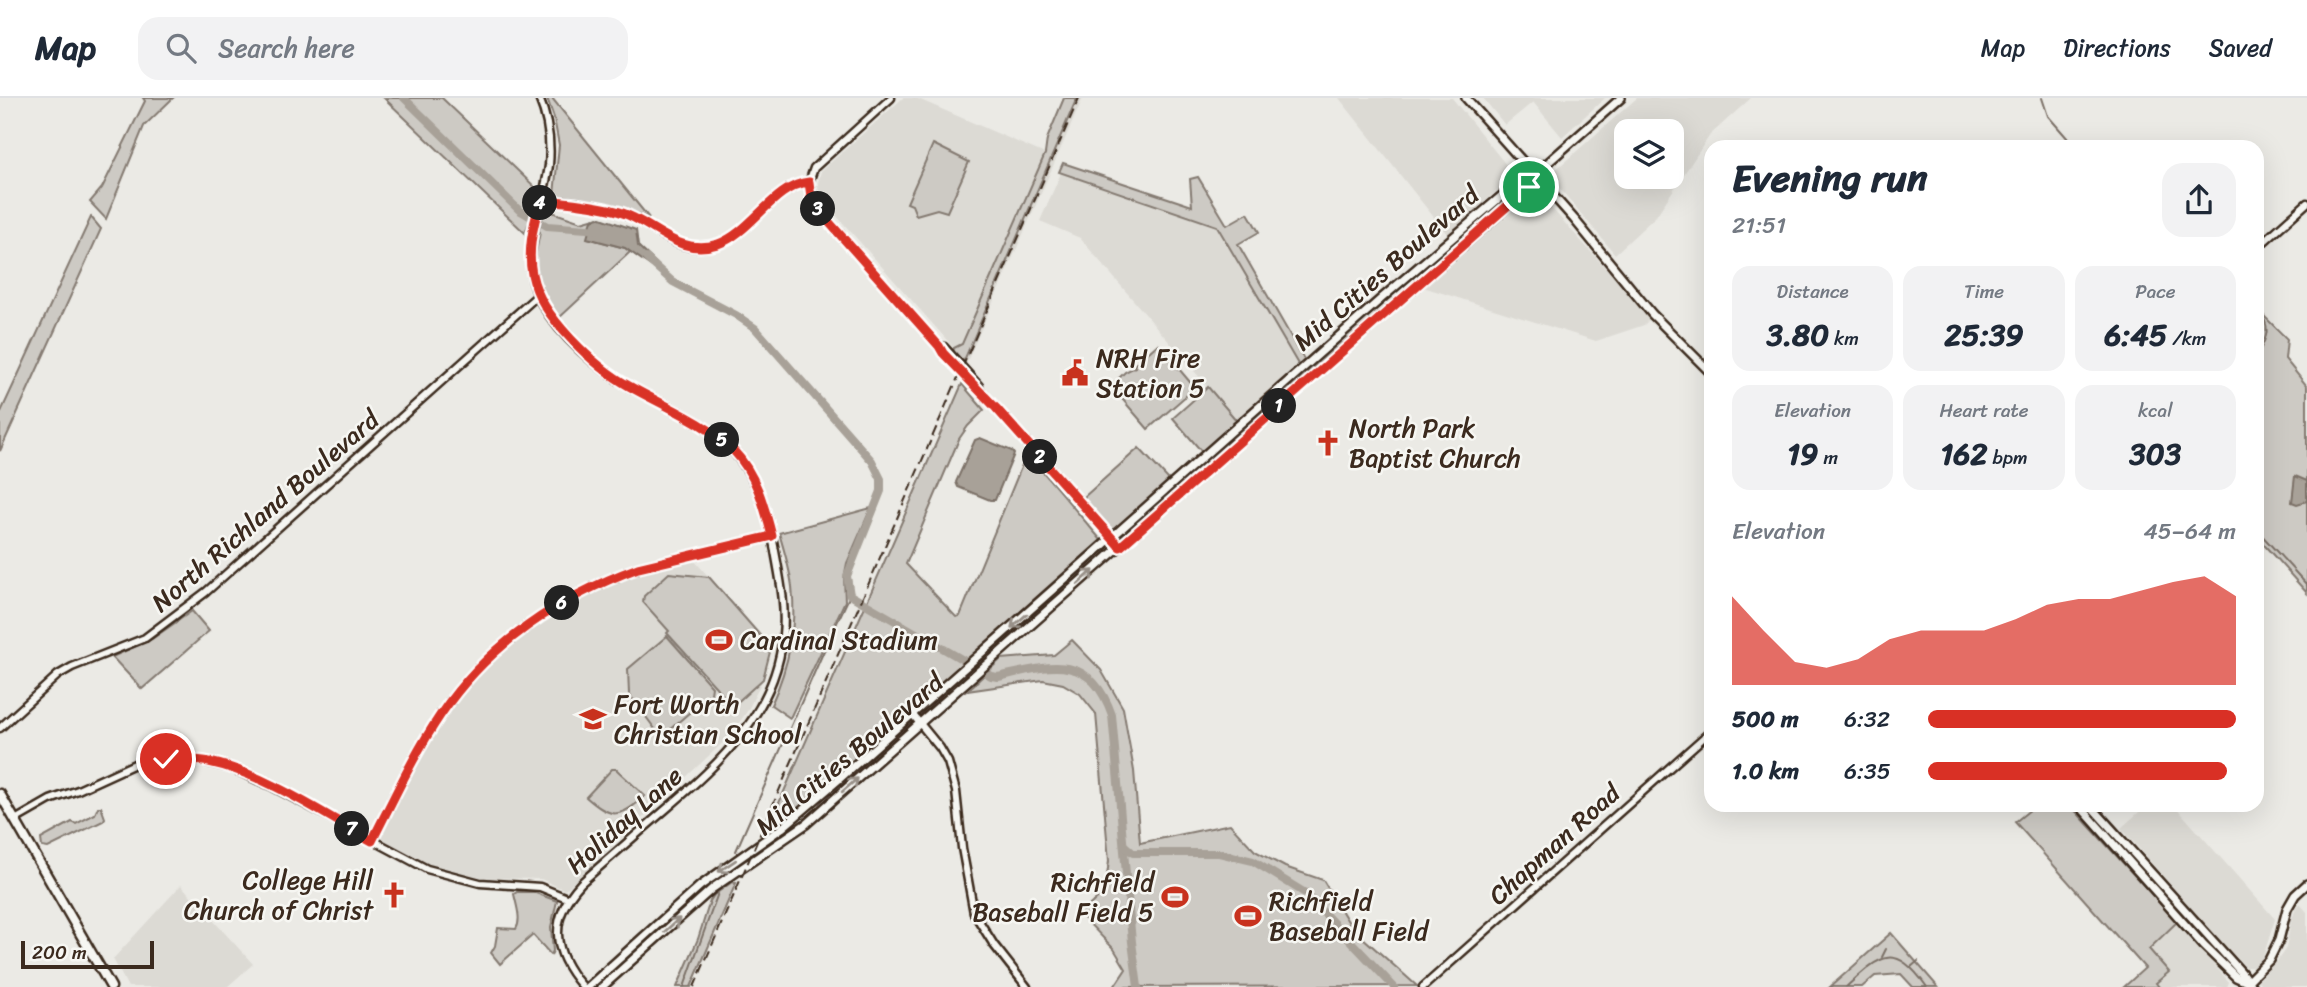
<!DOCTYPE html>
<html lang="en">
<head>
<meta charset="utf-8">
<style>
	:root { --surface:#fff; --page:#f2f2f3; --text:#1f2937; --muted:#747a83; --line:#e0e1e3; --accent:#d93025 }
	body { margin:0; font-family:Sriracha,sans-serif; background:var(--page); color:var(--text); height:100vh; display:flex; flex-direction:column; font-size:26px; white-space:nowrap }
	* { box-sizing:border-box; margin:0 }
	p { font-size:23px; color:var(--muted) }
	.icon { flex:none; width:38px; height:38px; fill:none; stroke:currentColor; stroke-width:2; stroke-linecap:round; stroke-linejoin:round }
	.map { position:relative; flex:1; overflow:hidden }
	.panel { position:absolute; left:1704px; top:42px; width:560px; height:672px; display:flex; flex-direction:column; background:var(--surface); border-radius:21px; box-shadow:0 7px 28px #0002 }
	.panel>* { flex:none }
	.buttons { position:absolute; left:1614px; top:21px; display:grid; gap:14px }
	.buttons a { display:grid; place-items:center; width:70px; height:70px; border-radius:14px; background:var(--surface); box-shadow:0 7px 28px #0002; font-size:35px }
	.scale { position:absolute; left:21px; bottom:18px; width:133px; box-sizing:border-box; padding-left:7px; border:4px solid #3b2a1e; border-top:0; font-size:19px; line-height:24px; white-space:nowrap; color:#3b2a1e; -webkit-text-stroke:5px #f6f6f2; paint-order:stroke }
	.pin { position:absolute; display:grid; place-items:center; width:60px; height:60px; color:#fff; margin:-30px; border:4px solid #fff; border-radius:50%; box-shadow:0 2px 7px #0007 }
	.km { position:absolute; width:35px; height:35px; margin:-18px; border-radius:50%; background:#222; color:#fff; font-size:19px; line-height:35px; text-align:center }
	.round { display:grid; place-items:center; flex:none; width:74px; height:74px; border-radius:21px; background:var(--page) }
	.overview { display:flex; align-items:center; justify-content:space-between; height:119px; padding:0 28px }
	h1 { font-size:38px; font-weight:700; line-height:52px }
	.metrics { display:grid; grid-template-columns:repeat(3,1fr); gap:10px; height:119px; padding:7px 28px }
	.metrics div { display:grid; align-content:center; border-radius:18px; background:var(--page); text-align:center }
	.metrics b { font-size:30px; font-weight:700 }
	.metrics small { font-size:19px; font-weight:400 }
	.metrics p { font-size:19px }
	.chart { height:196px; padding:14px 28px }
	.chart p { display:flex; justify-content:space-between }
	.chart svg { width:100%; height:126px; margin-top:7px; fill:var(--accent); opacity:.7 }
	ul { padding:0 28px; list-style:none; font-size:23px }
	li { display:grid; grid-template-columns:112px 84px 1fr; align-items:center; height:52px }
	li i { height:18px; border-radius:9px; background:var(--accent) }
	header { display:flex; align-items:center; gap:42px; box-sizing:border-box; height:98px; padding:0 35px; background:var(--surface); border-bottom:2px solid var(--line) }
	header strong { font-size:33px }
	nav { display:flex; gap:38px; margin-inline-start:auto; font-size:24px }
	.search { width:490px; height:63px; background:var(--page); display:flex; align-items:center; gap:18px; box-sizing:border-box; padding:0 24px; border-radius:21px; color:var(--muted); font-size:26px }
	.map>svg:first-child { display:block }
</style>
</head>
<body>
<header>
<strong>Map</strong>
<div class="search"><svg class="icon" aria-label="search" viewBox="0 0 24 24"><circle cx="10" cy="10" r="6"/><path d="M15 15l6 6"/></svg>Search here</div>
<nav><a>Map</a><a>Directions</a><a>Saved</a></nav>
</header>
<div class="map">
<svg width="2307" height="889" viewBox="0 0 2307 889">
	<rect width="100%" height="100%" fill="#ebeae5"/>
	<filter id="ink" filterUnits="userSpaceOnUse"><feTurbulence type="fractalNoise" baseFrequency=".0143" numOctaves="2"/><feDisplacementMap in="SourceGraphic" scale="14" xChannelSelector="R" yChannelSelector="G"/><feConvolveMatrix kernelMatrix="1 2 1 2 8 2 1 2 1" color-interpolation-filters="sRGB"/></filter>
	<g filter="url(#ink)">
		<!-- built -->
		<g fill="#dcdad4" fill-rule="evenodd">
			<path d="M903 0H916L1045 56 962 246 954 250 819 98 818 85 821 73Z"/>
			<path d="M1077 0H1083L965 268 963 265Z"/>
			<path d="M1339 0H1452L1511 73 1512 79 1448 137Z"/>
			<path d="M1483 0H1605L1562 39 1533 4 1505 27Z"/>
			<path d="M1637 0H1751L1710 37 1656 118 1615 156 1551 80 1552 75ZM1626 33H1671V79H1626Z"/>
			<path d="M1061 75 1217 128 1299 268 1237 323 1080 140 1040 123Z"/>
			<path d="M1534 91 1651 220 1644 227 1596 243 1423 189Z"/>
			<path d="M694 462 771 550 763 581 748 612 729 639 565 792 541 781 484 780 438 769 417 762 377 742 437 630 470 586 520 538 558 513 598 492 639 475Z"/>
			<path d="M2147 707H2174L2275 821 2263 859 2254 869H2246L2214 836 2121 730Z"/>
			<path d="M181 787 253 866 227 889H128L113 861Z"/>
			<path d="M2300 806 2307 814V889H2264L2258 883 2280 859 2286 850 2291 823 2296 810Z"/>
			<path d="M2177 824 2229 884 2227 889H2159L2156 885 2149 851Z"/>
		</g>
		<!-- green -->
		<g fill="#cdcac4" stroke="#847a71" stroke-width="2">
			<path d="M143 0H173L144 28 106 121 90 104 102 90 145 3Z"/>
			<path d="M384 0H442L537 91 533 105 546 112 581 124 595 120 592 122 588 140 625 150 630 154 558 221 544 200 534 165 540 134 528 127 525 135Z"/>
			<path d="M547 0H552L649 120C618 106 587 101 554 97L559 47 554 20Z"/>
			<path d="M1064 0H1077L963 265 953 254 954 250 962 246 1045 56 1047 41Z"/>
			<path d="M933 46 969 64 947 114 937 111 916 117 912 107 907 105Z"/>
			<path d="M1063 65 1192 108 1190 81 1198 79 1227 127 1248 115 1259 134 1238 146 1305 263 1299 268 1217 128 1059 74Z"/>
			<path d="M91 119 101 131 0 353V316Z"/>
			<path d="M2258 212 2287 241 2285 261 2307 288V495L2258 440Z"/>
			<path d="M1158 246 1195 290 1148 331 1111 288 1125 274 1135 269 1134 267Z"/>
			<path d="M962 286 984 312 968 328 959 341 906 466 956 519 960 518 1027 355 1101 442 777 730 765 737Z"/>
			<path d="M1208 289 1237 323 1202 354 1173 320Z"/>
			<path d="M1139 350 1168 381 1169 385 1112 433 1084 402V399Z"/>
			<path d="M871 410 847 465 844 480 845 503 790 620 771 607C788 570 797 529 792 489 790 471 784 452 779 435Z"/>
			<path d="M669 475 709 479 771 550 763 581 733 608 667 535 669 533 643 504 644 498Z"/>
			<path d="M1058 494 1060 497 984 563 981 561Z"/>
			<path d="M192 513 209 533 142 591 112 559 152 541Z"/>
			<path d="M667 538 712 589 711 596 661 639 629 596 628 571Z"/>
			<path d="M1072 542 1101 572 1123 610 1134 673 1140 745 1230 726 1255 753 1285 769 1323 782 1352 830 1417 888 1114 889 1126 871 1114 851 1080 816 1105 793 1109 763 1096 616 1080 596 1063 586 1043 582 967 593 1001 561 1054 557Z"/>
			<path d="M612 671H616L645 698C620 721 611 721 586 699Z"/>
			<path d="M2036 707H2070L2177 824 2149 851 2169 874 2156 885 2159 889H2124L2145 870 2015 724Z"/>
			<path d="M98 709H101L105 720 103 723 48 750 42 749 41 741 72 724 76 726 95 716Z"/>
			<path d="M732 784 736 785 691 889H677L698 841 710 803 714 797Z"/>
			<path d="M517 794H533L557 803 551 829 553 853 551 857 533 837 500 866 491 855 495 848 498 830 516 831C522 822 516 806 514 796Z"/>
			<path d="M1891 835 1938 889H1913L1901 876 1875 878 1862 889H1830Z"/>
		</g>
		<!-- water -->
		<g fill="#a8a198" stroke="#7c7167" stroke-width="2">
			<path d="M598 119 636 132 638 148 656 165 652 169 625 150 587 140 592 122Z"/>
			<path d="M980 340 1012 353 1014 356 995 402H990L958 389 956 384 975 342Z"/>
			<path d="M2295 378 2307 383V403L2297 406 2292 404Z"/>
		</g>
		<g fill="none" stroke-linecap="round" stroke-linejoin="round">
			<!-- stream -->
			<g stroke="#7c7167" stroke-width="2">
				<path d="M2042 0 2048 18 2075 49"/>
				<path d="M2258 214C2272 227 2267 240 2258 255"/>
				<path d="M2258 343 2263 365 2258 381"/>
				<path d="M2258 433 2307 487"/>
				<path d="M736 753 826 548 850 497"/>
				<path d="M1882 859 1886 851"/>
				<path d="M1911 869 1918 863"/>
				<path d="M684 889 718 795"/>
				<path d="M1846 889C1881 857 1894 843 1927 889"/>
			</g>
			<!-- river -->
			<g stroke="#a8a198" stroke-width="8">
				<path d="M404 0 519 112 547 128 600 132"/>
				<path d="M646 160 673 184 736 217 755 230 872 363 881 381V393L847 478 850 497 991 578 998 579C1051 567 1090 554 1112 617L1132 844 1138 889"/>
				<path d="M1124 747 1133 755H1219L1253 763 1305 795 1394 889"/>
			</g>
			<!-- tertiary casing -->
			<g stroke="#3b2a1e" stroke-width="11">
				<g id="tertiary">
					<path d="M539 0C548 21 551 44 549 67 543 115 515 159 542 206 561 239 596 270 630 289 659 304 691 318 717 338 754 368 767 409 775 453 780 481 786 508 783 537 776 614 720 665 665 712 637 736 609 760 581 785 549 820 551 853 583 889"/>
					<path d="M891 0 814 70 809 84 814 107 939 248 943 255 996 310 1120 449"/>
					<path d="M541 101C567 105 595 106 620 114 656 126 675 160 718 146 751 136 773 87 809 84"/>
					<path d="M2258 149 2307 105"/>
					<path d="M939 248 944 249 979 288"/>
					<path d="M913 617 940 650 948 664 956 693 962 750 974 815 994 847 1027 889"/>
					<path d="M0 630 58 577 72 569 145 540 206 494 538 197"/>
					<path d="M15 722 50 702 78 692 137 665 163 661 197 662 231 670 271 688 427 771 480 785 540 789 567 800"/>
					<path d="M372 743C394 700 414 656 441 616 488 546 560 499 638 470L772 438"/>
					<path d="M1423 889 1712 632"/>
				</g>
			</g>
			<!-- secondary casing -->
			<g stroke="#3b2a1e" stroke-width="12">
				<g id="secondary">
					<path d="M1466 0 1574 121 1652 216 1712 276"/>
					<path d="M2079 707 2204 848 2236 879 2247 884"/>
					<path d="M2090 707 2241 874 2252 889"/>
					<path d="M2247 884 2269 862 2279 842 2287 811 2295 797 2307 786"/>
					<path d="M588 889 700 788 782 730 838 682 1382 200 1518 84 1534 77 1621 0"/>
					<path d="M602 889 713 790 806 726 1310 280 1489 125 1529 89 1534 77"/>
				</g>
			</g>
			<!-- primary casing -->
			<g stroke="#3b2a1e" stroke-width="13">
				<path id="primary" d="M0 696 111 889"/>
			</g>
			<!-- tertiary -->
			<use href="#tertiary" stroke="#f6f6f2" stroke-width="6"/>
			<!-- secondary -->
			<use href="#secondary" stroke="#f6f6f2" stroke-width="7"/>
			<!-- primary -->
			<use href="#primary" stroke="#f6f6f2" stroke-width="8"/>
			<!-- rail -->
			<path stroke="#3b2a1e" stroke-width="2" stroke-dasharray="10 5" stroke-linecap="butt" d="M694 889 1079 0"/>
		</g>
		<!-- one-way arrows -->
		<defs><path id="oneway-shaft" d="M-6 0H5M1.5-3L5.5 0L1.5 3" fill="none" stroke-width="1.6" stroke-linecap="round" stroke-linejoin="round" transform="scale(1.75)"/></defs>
		<g stroke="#989088">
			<use href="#oneway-shaft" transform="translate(1086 479) rotate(-42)"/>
			<use href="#oneway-shaft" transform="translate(1019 523) rotate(139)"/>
			<use href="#oneway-shaft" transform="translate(850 687) rotate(-41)"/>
			<use href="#oneway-shaft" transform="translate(727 768) rotate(146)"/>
			<use href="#oneway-shaft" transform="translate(672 827) rotate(-42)"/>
		</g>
	</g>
	<g fill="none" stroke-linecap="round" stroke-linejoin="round" filter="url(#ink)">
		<!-- route casing -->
		<g stroke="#fff" stroke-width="14">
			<path id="route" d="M166 661C180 661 195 661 209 664 263 675 324 716 372 743 394 700 414 656 441 616 488 546 560 499 638 470L772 438C764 407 756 376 733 352 704 323 664 308 629 288 607 276 588 259 571 241 526 193 522 163 541 101 567 105 595 106 620 114 655 125 677 159 718 146 751 135 774 87 809 84L811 99 820 114 939 248 943 255 996 310 1120 449 1529 89"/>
		</g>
		<!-- route -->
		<use href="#route" stroke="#d93025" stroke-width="9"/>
	</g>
	<!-- icons -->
	<defs>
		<g id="civic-bare" transform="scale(2.1)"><path d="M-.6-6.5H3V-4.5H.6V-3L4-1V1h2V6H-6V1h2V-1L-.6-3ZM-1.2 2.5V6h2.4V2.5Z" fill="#c8321e" stroke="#f6f6f2" stroke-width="2.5" paint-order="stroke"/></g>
		<g id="church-bare" transform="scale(2.1)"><path d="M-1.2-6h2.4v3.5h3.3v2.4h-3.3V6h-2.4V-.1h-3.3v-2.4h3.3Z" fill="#c8321e" stroke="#f6f6f2" stroke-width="2.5" paint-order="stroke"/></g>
		<g id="stadium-bare" transform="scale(2.1)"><path d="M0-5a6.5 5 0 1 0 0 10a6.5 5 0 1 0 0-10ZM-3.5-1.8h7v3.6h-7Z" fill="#c8321e" stroke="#f6f6f2" stroke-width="2.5" paint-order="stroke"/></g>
		<g id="school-bare" transform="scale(2.1)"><path d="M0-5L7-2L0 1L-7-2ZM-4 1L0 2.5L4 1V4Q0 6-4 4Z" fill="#c8321e" stroke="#f6f6f2" stroke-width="2.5" paint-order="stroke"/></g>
	</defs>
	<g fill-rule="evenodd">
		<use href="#civic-bare" x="1075" y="275"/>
		<use href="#church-bare" x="1328" y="345"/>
		<use href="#stadium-bare" x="719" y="542"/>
		<use href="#school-bare" x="593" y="621"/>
		<use href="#church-bare" x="394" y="797"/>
		<use href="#stadium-bare" x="1175" y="799"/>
		<use href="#stadium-bare" x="1248" y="818"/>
	</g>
	<g text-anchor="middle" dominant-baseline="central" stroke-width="5" stroke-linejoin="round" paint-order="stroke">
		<!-- street labels -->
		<g font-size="26" fill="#3b2a1e" stroke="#f6f6f2">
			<text transform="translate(1386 170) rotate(-41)">Mid Cities Boulevard</text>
			<text transform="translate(265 413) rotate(-41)">North Richland Boulevard</text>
			<text transform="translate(849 656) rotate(-40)">Mid Cities Boulevard</text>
			<text transform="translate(624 722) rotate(-42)">Holiday Lane</text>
			<text transform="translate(1554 746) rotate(-42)">Chapman Road</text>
		</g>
		<!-- poi labels -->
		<g font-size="26" fill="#3b2a1e" stroke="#f6f6f2" text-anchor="start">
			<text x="1096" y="260">NRH Fire<tspan x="1096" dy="30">Station 5</tspan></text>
			<text x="1349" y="330">North Park<tspan x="1349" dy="30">Baptist Church</tspan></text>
			<text x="740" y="542">Cardinal Stadium</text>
			<text x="614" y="606">Fort Worth<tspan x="614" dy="30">Christian School</tspan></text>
			<text x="373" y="782" text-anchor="end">College Hill<tspan x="373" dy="30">Church of Christ</tspan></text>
			<text x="1154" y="784" text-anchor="end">Richfield<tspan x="1154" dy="30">Baseball Field 5</tspan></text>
			<text x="1269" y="803">Richfield<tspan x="1269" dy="30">Baseball Field</tspan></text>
		</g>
	</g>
</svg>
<div class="buttons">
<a><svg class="icon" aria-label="layers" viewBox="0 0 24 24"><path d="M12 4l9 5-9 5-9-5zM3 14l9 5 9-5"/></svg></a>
</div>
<div class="scale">200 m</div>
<div class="pin" style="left:1529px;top:89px;background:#1e9e55"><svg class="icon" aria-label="arrive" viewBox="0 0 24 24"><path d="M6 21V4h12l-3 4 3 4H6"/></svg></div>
<div class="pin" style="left:166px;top:661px;background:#d93025"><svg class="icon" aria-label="check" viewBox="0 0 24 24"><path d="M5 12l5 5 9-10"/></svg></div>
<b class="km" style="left:1279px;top:308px">1</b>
<b class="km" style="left:1040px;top:359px">2</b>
<b class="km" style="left:818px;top:111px">3</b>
<b class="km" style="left:540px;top:105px">4</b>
<b class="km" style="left:722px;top:342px">5</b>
<b class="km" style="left:562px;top:505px">6</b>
<b class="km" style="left:352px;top:731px">7</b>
<section class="panel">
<div class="overview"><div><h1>Evening run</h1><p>21:51</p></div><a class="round"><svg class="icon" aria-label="share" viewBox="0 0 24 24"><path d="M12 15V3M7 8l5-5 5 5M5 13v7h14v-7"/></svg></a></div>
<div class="metrics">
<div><p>Distance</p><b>3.80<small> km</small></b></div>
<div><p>Time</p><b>25:39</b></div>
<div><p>Pace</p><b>6:45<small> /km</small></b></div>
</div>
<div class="metrics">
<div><p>Elevation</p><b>19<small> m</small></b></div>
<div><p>Heart rate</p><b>162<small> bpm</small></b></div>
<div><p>kcal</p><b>303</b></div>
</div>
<div class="chart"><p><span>Elevation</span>45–64 m</p>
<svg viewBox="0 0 160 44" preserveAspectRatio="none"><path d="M0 44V13L10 25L20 36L30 38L40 35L50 28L60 25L70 25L80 25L90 21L100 16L110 14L120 14L130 11L140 8L150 6L160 13V44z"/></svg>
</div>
<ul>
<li><b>500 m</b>6:32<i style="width:100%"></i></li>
<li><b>1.0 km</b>6:35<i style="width:97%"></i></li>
</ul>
</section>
</div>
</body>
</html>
